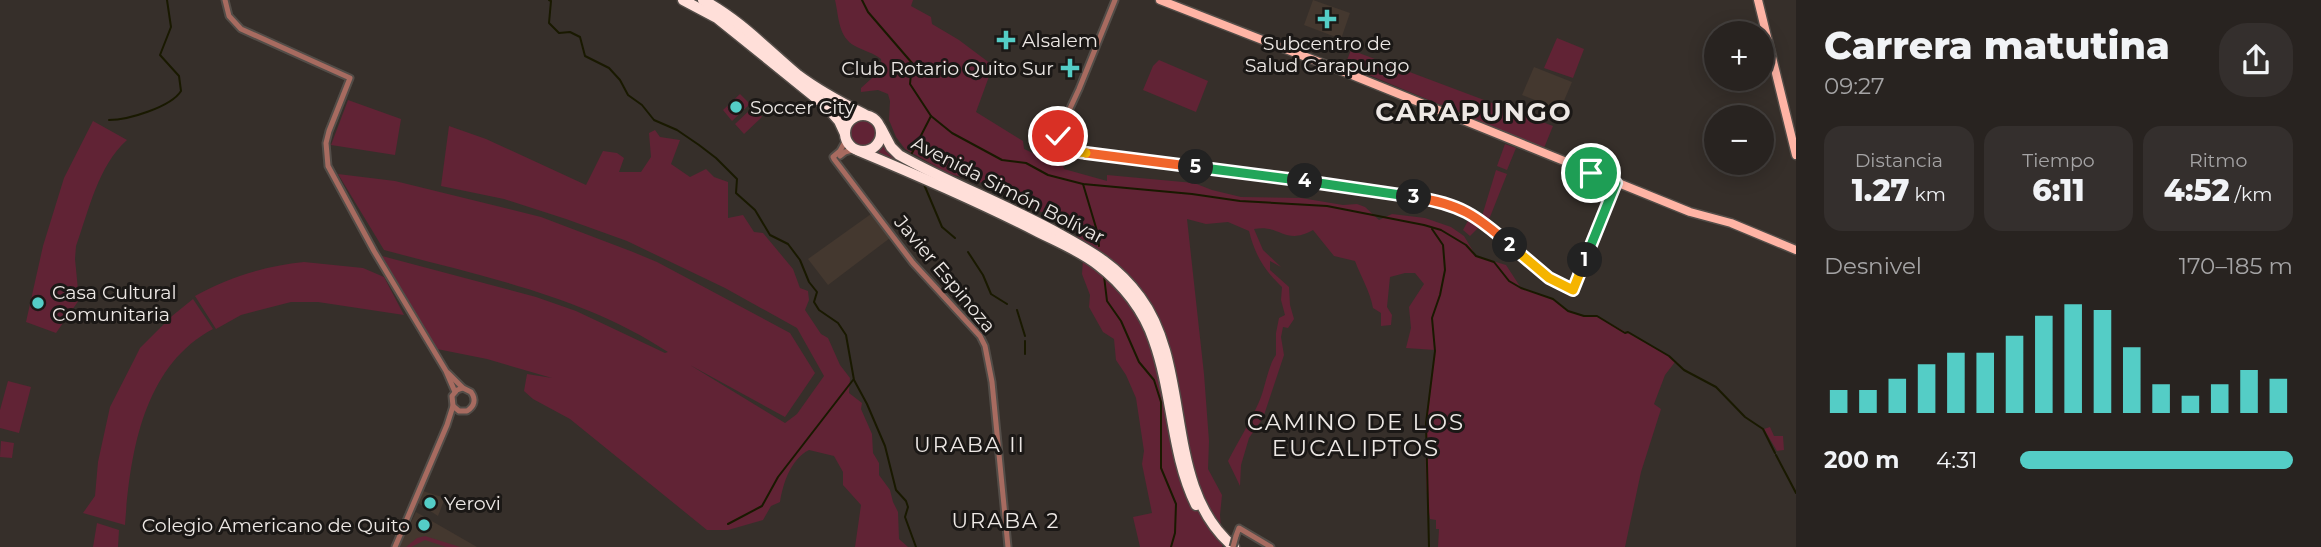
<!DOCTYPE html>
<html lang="es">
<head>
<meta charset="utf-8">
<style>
	:root { --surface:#282320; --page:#342f2d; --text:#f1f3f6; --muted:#a5a4a5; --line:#44403e; --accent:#54cdc6 }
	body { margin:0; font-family:Montserrat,sans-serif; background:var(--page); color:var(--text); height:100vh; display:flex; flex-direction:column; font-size:26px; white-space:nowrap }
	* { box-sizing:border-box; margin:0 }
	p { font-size:23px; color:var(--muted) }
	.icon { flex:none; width:38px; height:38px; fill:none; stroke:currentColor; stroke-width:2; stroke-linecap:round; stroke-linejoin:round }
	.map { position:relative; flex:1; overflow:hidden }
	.side { display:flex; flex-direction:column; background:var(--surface); width:525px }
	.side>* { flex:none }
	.buttons { position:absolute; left:1704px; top:21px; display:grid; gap:14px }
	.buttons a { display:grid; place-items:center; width:70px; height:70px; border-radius:50%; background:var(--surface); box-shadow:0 4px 18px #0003,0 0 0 2px var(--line); font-size:35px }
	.pin { position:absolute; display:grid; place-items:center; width:60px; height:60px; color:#fff; margin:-30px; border:4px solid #fff; border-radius:50%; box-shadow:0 2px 7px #0007 }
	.km { position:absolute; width:35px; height:35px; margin:-18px; border-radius:50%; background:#222; color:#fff; font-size:19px; line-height:35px; text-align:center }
	.round { display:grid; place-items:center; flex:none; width:74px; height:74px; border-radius:28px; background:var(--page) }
	.headline { display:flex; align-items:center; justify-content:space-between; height:119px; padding:0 28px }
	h1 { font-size:38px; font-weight:800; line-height:52px }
	.metrics { display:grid; grid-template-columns:repeat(3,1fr); gap:10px; height:119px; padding:7px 28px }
	.metrics div { display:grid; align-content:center; border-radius:18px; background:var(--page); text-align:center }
	.metrics b { font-size:30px; font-weight:800 }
	.metrics small { font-size:19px; font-weight:400 }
	.metrics p { font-size:19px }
	.chart { height:196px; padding:14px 28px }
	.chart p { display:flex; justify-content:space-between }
	.chart svg { width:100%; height:126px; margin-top:7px; stroke:var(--accent); stroke-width:6 }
	ul { padding:0 28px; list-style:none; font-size:23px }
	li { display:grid; grid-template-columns:112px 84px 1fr; align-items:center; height:52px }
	li i { height:18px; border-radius:9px; background:var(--accent) }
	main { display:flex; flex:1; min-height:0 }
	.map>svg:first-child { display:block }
</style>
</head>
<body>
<main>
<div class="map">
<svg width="1796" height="547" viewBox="0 0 1796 547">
	<rect width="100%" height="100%" fill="#362f2a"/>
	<!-- built -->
	<g fill="#44382f">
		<path d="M1313 0 1350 13 1341 39 1304 25Z"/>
		<path d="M1534 67 1572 82 1560 110 1522 95Z"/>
		<path d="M871 214 890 238 828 285 808 259Z"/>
		<path d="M423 491 445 498 438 516 418 503Z"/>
		<path d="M416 512 477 547H399Z"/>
	</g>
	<!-- green -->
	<g fill="#612335">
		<path d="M835 0H913L911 6 931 17 932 24 959 40 991 64V71L976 112 1023 141 1024 149 1035 154 1038 150 1062 163 1064 169 1107 181V175L1194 183 1212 190 1241 197 1301 198 1343 205 1357 204 1365 207 1379 220 1392 214 1425 218 1451 227 1464 236 1476 256 1506 265 1521 288 1553 299 1568 311 1584 316H1597L1669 356 1675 362 1665 375 1654 404 1661 409 1641 472 1625 547H1438L1439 529H1436V520L1430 519C1421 463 1428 406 1435 350L1406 348 1411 328 1409 307 1424 284 1415 273H1405L1390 277 1387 307 1392 315 1391 325 1381 326V313L1373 308C1370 291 1361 277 1355 261L1334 256 1313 230C1285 246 1281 224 1254 229L1263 250 1281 267 1270 261V270L1289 287 1290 305 1294 319 1288 328 1283 327 1281 337 1284 355 1263 418 1249 438 1241 465 1240 486 1228 461C1238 442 1250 422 1259 402 1265 389 1268 365 1276 355V333L1279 318 1285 315 1281 300 1282 287C1264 270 1255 255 1249 231L1228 222 1206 224 1187 219 1204 374 1209 441 1208 469 1222 495 1220 515 1222 539 1229 547 1223 544 1222 547H1140L1133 517 1152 513 1142 464 1144 451 1136 398 1126 375 1116 360 1114 339 1103 332 1089 307 1090 295 1082 274 1083 259 912 167 875 155 882 148 885 142 891 153 1082 248 1071 221 1035 210 1016 195H1009L975 180 949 174 905 149 896 137 889 120 890 101 888 94 878 90 861 92V88L882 69 881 59C874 53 864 51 855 46 838 37 839 17 835 0Z"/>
		<path d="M1557 38 1584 49 1573 78 1544 68Z"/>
		<path d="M1351 50 1553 126 1544 148 1345 65Z"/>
		<path d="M1159 60 1208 81 1196 112 1143 90 1153 66Z"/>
		<path d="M740 94 750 104 732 121 723 110Z"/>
		<path d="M348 100 401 119 395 155 331 145Z"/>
		<path d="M753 107 762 117 744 134 735 124Z"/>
		<circle cx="864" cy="133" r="15"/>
		<path d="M93 121 127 140C98 166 89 210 76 246L75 259 79 300 56 333 26 322 43 246 64 178Z"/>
		<path d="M449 126 486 139 586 185 603 151 617 153 624 158 619 172H641L651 157 649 133 655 130 660 137 680 140 671 164 690 177 706 169 714 177 728 182V218L743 215 754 232 763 233 793 269 800 288 808 291 809 300 805 310 821 334 828 338 840 365 850 378 849 393 862 403 861 409 872 434 873 453 879 463V475L890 490 893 502 898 512 899 539 908 547H855L861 505 843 485V472L834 456 809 450C791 459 783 483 780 502L771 506 763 520 728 530H707L570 419 533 399 524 391 527 374 552 378 487 359 437 349 382 256 536 297 576 311 665 353 668 352C583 296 481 276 384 250L338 174 395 181 541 217 633 252 657 262 790 333 815 373 785 417 690 365 785 423 797 414 824 376 797 328 725 288 627 241 566 219 504 199 441 186Z"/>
		<path d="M1505 144 1516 148 1507 170 1497 166Z"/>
		<path d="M1496 170 1507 174 1488 222 1482 216Z"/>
		<path d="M1470 217 1482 224 1470 236 1463 230Z"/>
		<path d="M304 262 363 268 384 277 404 315 318 302H291L241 315 216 329 195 296C230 277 265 266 304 262Z"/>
		<path d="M193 299 213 329C143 366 130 454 125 525L83 513 95 496 98 462 110 407 133 362 140 348 172 316Z"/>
		<path d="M8 381 31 387 19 433 0 428V410Z"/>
		<path d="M1770 427 1774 436H1783L1784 450 1777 451 1764 429Z"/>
		<path d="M1 441 14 443 12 458 0 457Z"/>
		<path d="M97 523 119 530 118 547H93Z"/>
		<path d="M425 536 460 547H446L425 540 411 547H406L417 538Z"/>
	</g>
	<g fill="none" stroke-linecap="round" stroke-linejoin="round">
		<!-- stream -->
		<g stroke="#191900" stroke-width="2">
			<path d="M549 0 551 1 549 23 559 33 570 32 580 37 585 56 609 68 620 80 628 95 642 105 654 120 677 130 699 145 716 158 737 179 736 193 755 210 770 235 788 244 800 260 809 282 817 292 814 302 819 310 838 323 846 335 854 380 867 404 885 446 896 490 906 501 908 507 905 517 916 547"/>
			<path d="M862 0 868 12 912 63 910 84 931 116 952 133 1002 160 1026 163 1048 175 1083 184 1192 194 1240 201 1327 206 1424 225 1441 230 1466 245 1476 256 1494 262 1509 281 1521 288 1553 299 1568 311 1584 316H1597L1625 333 1628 332 1669 356 1684 370 1716 387 1745 417 1763 429 1775 453"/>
			<path d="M109 120C128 120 171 107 181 91L179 76 160 55 171 27 167 0"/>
			<path d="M912 153 931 116"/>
			<path d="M923 182 942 227 955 238"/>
			<path d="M1083 184 1097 231 1099 246"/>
			<path d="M968 252 983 275 991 294 1007 304"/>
			<path d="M1104 276 1107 301 1121 321 1139 362 1154 380 1161 402V468L1176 504 1175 533 1171 547"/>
			<path d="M1017 310 1025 336"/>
			<path d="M1025 341V354"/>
			<path d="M1776 455 1796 493"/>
			<path d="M728 524 762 506 778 477 853 380"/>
			<path d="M1429 547 1426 423 1435 351 1432 318 1440 295 1445 270 1443 245 1432 229"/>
		</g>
		<!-- minor casing -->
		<g stroke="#534d48" stroke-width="9">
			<g id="minor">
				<path d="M225 0 229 16 241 29 350 78 329 131 326 143 328 166 374 251 446 371 455 392"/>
				<path d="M1115 0 1079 89 1059 132 1058 141 1065 149 1293 179 1448 203 1479 218 1549 278 1573 290 1616 183"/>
				<path d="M846 140 840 151 833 157 834 159 913 263 980 336 985 346 992 382 1008 547"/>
				<path d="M840 156 845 152 855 149"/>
				<path d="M448 373 463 388 471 392C476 399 475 406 467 411H459L453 406"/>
				<path d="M1236 536 1239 528 1271 547"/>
				<path d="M395 547 447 425 453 406 452 396 457 390 463 388"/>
			</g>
		</g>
		<!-- major casing -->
		<g stroke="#534d48" stroke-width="11">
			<g id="major">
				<path d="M1160 0 1342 71 1690 212 1731 223 1796 250"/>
				<path d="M1758 0 1796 155"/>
			</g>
		</g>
		<!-- highway casing -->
		<g stroke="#534d48" stroke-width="13">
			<g id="highway">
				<path d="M683 0 717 18 826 106 839 121 845 134"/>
				<path d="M703 0C739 19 767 49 798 75 818 90 842 103 864 114"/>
				<circle cx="863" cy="133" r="18"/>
				<path d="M881 128 891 147 899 155C949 183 1002 203 1052 230 1088 250 1115 263 1140 297 1193 368 1162 488 1234 547"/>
				<path d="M859 151C919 176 979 202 1038 232 1058 242 1080 251 1098 265 1123 284 1144 311 1154 341 1173 394 1171 454 1196 505"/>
			</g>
		</g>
		<!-- minor -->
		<use href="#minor" stroke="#a76b60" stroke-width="5"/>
		<!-- major -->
		<use href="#major" stroke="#ffb4a5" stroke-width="8"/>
		<!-- highway -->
		<use href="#highway" stroke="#ffdfd9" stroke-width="10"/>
		<!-- minor-bridge casing -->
		<g stroke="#534d48" stroke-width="9" stroke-linecap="butt">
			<path id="minor-bridge" d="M1233 547 1236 536"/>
		</g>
		<!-- minor-bridge -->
		<use href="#minor-bridge" stroke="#a76b60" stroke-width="5"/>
	</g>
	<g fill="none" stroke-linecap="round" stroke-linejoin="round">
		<!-- split-1 casing -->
		<g stroke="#fff" stroke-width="14">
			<path id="split-1" d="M1585 260 1616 183 1591 173"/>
		</g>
		<!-- split-2 casing -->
		<g stroke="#fff" stroke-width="14">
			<path id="split-2" d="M1510 245 1549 278 1573 290 1585 260"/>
		</g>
		<!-- split-3 casing -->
		<g stroke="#fff" stroke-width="14">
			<path id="split-3" d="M1414 197C1460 204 1476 215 1510 245"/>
		</g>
		<!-- split-4 casing -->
		<g stroke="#fff" stroke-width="14">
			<path id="split-4" d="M1305 181 1414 197"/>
		</g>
		<!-- split-5 casing -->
		<g stroke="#fff" stroke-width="14">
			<path id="split-5" d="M1196 167 1305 181"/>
		</g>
		<!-- split-6 casing -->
		<g stroke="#fff" stroke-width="14">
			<path id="split-6" d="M1086 153 1196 167"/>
		</g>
		<!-- split-7 casing -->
		<g stroke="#fff" stroke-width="14">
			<path id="split-7" d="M1058 136C1060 151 1074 151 1086 153"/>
		</g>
		<!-- split-1 -->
		<use href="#split-1" stroke="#22a559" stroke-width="9"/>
		<!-- split-2 -->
		<use href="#split-2" stroke="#f5b400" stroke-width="9"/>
		<!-- split-3 -->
		<use href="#split-3" stroke="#f0652b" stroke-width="9"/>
		<!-- split-4 -->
		<use href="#split-4" stroke="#22a559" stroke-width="9"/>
		<!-- split-5 -->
		<use href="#split-5" stroke="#22a559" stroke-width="9"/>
		<!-- split-6 -->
		<use href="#split-6" stroke="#f0652b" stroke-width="9"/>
		<!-- split-7 -->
		<use href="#split-7" stroke="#f5b400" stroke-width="9"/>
	</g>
	<!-- markers -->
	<g fill="#54cdc6" stroke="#1b1816" stroke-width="2.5">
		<path d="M1323.5 8.5h7v7h7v7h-7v7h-7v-7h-7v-7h7z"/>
		<path d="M1002.5 29.5h7v7h7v7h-7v7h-7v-7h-7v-7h7z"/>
		<path d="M1066.5 57.5h7v7h7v7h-7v7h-7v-7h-7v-7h7z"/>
		<circle cx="736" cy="107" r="7"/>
		<circle cx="38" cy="303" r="7"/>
		<circle cx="430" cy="503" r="7"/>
		<circle cx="424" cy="525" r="7"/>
	</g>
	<g text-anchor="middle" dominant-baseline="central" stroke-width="6" stroke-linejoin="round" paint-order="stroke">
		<!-- poi labels -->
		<g font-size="19" fill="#ede8e5" stroke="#1b1816" text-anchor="start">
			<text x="1022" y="40">Alsalem</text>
			<text x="1327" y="43" text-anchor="middle">Subcentro de<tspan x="1327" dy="22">Salud Carapungo</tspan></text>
			<text x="1054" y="68" text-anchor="end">Club Rotario Quito Sur</text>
			<text x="750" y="107">Soccer City</text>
			<text x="52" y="292">Casa Cultural<tspan x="52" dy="22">Comunitaria</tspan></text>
			<text x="444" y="503">Yerovi</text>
			<text x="410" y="525" text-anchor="end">Colegio Americano de Quito</text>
		</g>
		<!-- street labels -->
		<g font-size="19" fill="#ede8e5" stroke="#1b1816">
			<text transform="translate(1008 190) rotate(27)">Avenida Simón Bolívar</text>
			<text transform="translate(945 274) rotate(50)">Javier Espinoza</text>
		</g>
		<!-- neighbourhood labels -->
		<g font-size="21" letter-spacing="2" fill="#ede8e5" stroke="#1b1816">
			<text x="970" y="444">URABA II</text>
			<text x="1006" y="520">URABA 2</text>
		</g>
		<!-- quarter labels -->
		<g font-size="23" letter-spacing="2" fill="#ede8e5" stroke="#1b1816">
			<text x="1356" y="422">CAMINO DE LOS<tspan x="1356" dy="26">EUCALIPTOS</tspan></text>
		</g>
		<!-- district labels -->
		<g font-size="26" font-weight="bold" letter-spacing="2" fill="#ede8e5" stroke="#1b1816">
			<text x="1474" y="112">CARAPUNGO</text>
		</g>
	</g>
</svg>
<div class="buttons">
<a>+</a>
<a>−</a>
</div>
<div class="pin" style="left:1591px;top:173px;background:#1e9e55"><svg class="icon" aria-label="arrive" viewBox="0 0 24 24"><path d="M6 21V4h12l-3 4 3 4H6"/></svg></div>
<div class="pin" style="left:1058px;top:136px;background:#d93025"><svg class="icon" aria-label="check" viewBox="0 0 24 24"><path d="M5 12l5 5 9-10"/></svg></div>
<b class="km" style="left:1585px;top:260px">1</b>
<b class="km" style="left:1510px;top:245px">2</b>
<b class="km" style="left:1414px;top:197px">3</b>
<b class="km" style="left:1305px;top:181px">4</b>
<b class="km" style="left:1196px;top:167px">5</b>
</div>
<section class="side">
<div class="headline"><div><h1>Carrera matutina</h1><p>09:27</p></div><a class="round"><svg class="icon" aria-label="share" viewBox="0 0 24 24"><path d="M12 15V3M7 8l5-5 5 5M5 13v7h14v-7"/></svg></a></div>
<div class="metrics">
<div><p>Distancia</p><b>1.27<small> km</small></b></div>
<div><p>Tiempo</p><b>6:11</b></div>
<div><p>Ritmo</p><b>4:52<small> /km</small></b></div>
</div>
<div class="chart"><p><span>Desnivel</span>170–185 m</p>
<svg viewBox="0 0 160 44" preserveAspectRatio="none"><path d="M5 44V36M15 44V36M25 44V32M35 44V27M45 44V23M55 44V23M65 44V17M75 44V10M85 44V6M95 44V8M105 44V21M115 44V34M125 44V38M135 44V34M145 44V29M155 44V32"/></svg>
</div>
<ul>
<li><b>200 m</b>4:31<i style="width:100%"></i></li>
</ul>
</section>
</main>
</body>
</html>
